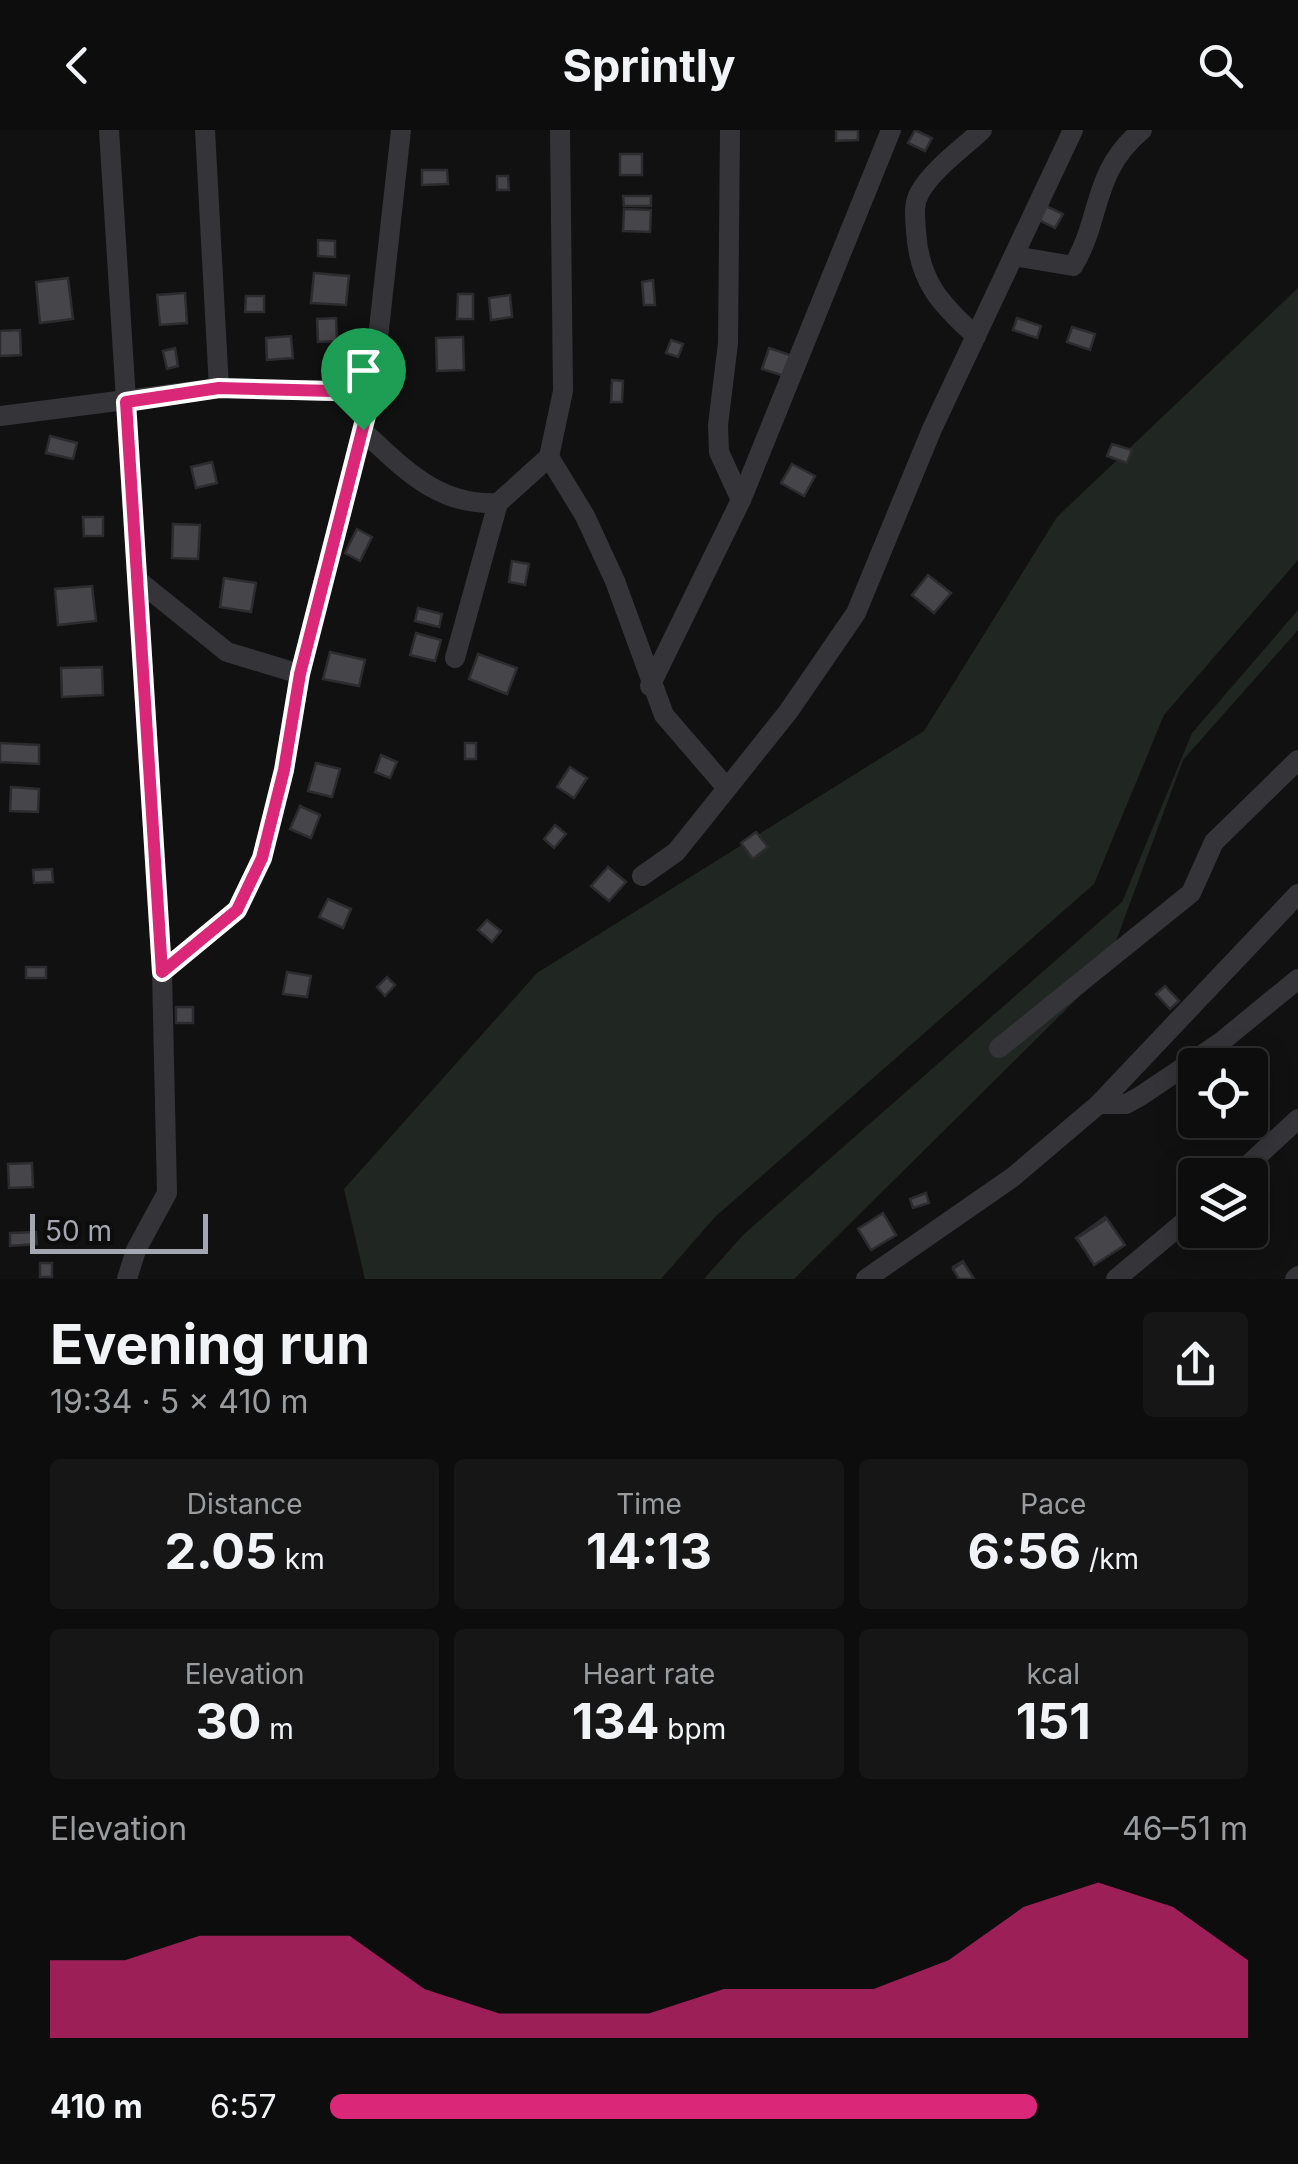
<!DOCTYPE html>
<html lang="en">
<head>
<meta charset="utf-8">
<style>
	:root { --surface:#0d0d0e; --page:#161617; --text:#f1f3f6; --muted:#9a9c9e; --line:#2d2d2e; --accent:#db2777 }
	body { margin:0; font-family:Inter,sans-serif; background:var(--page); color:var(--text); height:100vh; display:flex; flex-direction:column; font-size:38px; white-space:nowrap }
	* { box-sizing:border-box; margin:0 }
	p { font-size:32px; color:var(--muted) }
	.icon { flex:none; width:55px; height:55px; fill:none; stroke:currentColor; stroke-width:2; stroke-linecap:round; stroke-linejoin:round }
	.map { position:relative; height:1149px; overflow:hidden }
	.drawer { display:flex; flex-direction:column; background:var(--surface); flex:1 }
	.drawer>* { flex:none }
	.fabs { position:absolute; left:1178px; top:918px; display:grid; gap:20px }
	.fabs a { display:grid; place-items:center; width:90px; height:90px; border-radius:10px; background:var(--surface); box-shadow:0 5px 25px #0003,0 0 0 2px var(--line); font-size:50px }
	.scale { position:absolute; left:30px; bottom:25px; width:178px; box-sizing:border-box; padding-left:10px; border:5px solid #a4a6b1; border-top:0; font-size:28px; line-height:35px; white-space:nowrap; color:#a4a6b1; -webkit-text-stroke:8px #0c0c0d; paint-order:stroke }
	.pin { position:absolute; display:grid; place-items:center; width:85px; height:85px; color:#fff; margin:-102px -42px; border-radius:50% 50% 50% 0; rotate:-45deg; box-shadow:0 0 10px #0007 }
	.pin .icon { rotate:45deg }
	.round { display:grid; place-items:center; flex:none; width:105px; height:105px; border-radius:10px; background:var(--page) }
	.headline { display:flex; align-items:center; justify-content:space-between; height:170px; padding:0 50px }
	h1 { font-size:55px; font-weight:700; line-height:75px }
	.metrics { display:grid; grid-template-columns:repeat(3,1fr); gap:15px; height:170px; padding:10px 50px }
	.metrics div { display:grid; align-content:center; border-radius:10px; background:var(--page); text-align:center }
	.metrics b { font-size:50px; font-weight:700 }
	.metrics small { font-size:28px; font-weight:400 }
	.metrics p { font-size:28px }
	.chart { height:280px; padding:20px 50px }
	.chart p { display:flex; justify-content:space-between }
	.chart svg { width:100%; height:180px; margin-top:10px; fill:var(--accent); opacity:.7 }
	ul { padding:0 50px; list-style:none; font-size:32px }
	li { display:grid; grid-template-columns:160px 120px 1fr; align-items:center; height:75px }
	li i { height:25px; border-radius:12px; background:var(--accent) }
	header { display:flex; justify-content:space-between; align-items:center; height:130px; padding:0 50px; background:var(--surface); font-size:45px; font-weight:700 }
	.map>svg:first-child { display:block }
</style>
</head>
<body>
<header><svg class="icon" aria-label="back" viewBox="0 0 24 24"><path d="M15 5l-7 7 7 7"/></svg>Sprintly<svg class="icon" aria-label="search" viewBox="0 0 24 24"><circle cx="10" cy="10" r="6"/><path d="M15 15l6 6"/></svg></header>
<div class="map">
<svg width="1298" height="1149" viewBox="0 0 1298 1149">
	<rect width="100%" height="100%" fill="#111112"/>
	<!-- green -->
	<g fill="#202622">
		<path d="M1298 158V430L1164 585 1094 754 715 1087 661 1149H365L344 1059 537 843 924 601 1057 387Z"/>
		<path d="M1298 480V500L1183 630 1105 841 794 1149H704L743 1105 1122 772 1192 603Z"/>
	</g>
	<!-- building -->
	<g fill="#46464a" stroke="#2c2b2e" stroke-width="2.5">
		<path d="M836 0H858V10L836 11Z"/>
		<path d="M915 0 932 8 925 21 908 13Z"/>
		<rect x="620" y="24" width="22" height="21"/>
		<path d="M422 40H447L448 54 422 55Z"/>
		<path d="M497 46H508L509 60H497Z"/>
		<path d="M623 66H651V76H624Z"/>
		<path d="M1046 76 1063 84 1055 98 1039 90Z"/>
		<path d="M624 79 651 80 650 102 623 101Z"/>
		<path d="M318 110 335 111V127L318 126Z"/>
		<path d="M314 143 349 146 346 175 311 173Z"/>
		<path d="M68 148 73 189 40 193 36 152Z"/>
		<path d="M653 150 655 175H644L642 152Z"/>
		<path d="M185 163 187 193 160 195 157 165Z"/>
		<path d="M458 164H473V189H457Z"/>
		<path d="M510 165 512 187 491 190 489 168Z"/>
		<path d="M246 166H264V182H245Z"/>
		<path d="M336 188 337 211 318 212 317 189Z"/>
		<path d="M1017 188 1041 196 1037 208 1013 200Z"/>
		<path d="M1072 197 1095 204 1090 220 1067 212Z"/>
		<path d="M20 200 21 225 0 226V201Z"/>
		<path d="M291 206 293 228 267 230 266 208Z"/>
		<path d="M463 207 464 240 437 241 436 208Z"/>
		<path d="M671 210 683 214 678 227 666 223Z"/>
		<path d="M175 218 178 236 167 239 163 221Z"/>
		<path d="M769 218 793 226 787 247 762 239Z"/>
		<path d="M612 250 623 251 622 272H611Z"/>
		<path d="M50 306 77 313 73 329 46 323Z"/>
		<path d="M1112 314 1132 320 1127 333 1107 326Z"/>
		<path d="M212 332 217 353 196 358 191 337Z"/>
		<path d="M792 334 815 346 804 366 781 353Z"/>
		<path d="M83 387H103V406H84Z"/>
		<path d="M173 394 200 395 198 429 172 428Z"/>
		<path d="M357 399 372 407 360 431 345 423Z"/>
		<path d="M512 431 529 434 525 455 509 452Z"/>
		<path d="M928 445 951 463 934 483 912 465Z"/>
		<path d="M224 448 256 453 251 482 220 477Z"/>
		<path d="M92 456 96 491 58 495 55 459Z"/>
		<path d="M418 478 442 484 439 497 415 491Z"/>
		<path d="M416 503 441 510 435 531 410 525Z"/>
		<path d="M330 522 365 530 359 556 323 549Z"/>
		<path d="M478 524 517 538 507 564 469 549Z"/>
		<path d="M102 537 103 565 62 567 61 538Z"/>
		<path d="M0 613 39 615V634L0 632Z"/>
		<rect x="465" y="613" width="11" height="16"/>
		<path d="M381 625 397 632 390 648 375 642Z"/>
		<path d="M316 633 340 639 332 667 308 661Z"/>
		<path d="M570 637 587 648 574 668 557 657Z"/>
		<path d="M11 657 39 659 38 682 10 681Z"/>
		<path d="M300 676 320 685 311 708 290 699Z"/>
		<path d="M555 695 566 704 554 718 544 709Z"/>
		<path d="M756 702 768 717 753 729 741 713Z"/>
		<path d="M608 737 626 752 609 771 591 756Z"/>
		<path d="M52 739 53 752 34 753 33 740Z"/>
		<path d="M328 769 351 779 343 798 319 787Z"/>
		<path d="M487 790 501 801 492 812 478 800Z"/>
		<rect x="26" y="837" width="20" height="11"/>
		<path d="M287 842 311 846 307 867 283 864Z"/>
		<path d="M387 847 395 855 385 866 377 857Z"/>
		<path d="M1165 856 1179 871 1170 879 1156 864Z"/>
		<rect x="176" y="877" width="17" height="16"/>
		<path d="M32 1033 33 1057 9 1058 8 1034Z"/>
		<path d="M926 1063 929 1073 913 1078 910 1069Z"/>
		<path d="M883 1083 896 1105 871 1120 858 1099Z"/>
		<path d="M1105 1087 1115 1102 1087 1123 1076 1108Z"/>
		<path d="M1107 1089 1125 1115 1094 1135 1077 1108Z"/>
		<path d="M36 1102 37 1114 10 1116V1103Z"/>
		<path d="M963 1131 973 1149H959L953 1137Z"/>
		<path d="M963 1132 974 1149H959L953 1139Z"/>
		<rect x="40" y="1133" width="12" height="14"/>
	</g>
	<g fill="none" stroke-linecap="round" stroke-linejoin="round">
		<!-- minor -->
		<g stroke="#353539" stroke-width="20">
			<path d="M109 0 162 842 167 1063 136 1120 127 1149"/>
			<path d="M205 0 219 258"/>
			<path d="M730 0 728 213 718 295 719 322 741 370"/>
			<path d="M1014 126 1073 136C1102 89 1091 42 1142 0"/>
			<path d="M976 206C940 174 919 151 916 101 915 87 913 74 920 62 934 38 962 19 982 0"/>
			<path d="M0 286 219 258 372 262"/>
			<path d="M363 301C404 339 438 376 498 373"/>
			<path d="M549 327 585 386 615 451 664 585 726 657"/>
			<path d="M140 452 227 522 300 544"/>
			<path d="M455 528 498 373 549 327 563 261 560 0"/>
			<path d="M650 556 741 370 891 0"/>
			<path d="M642 746 676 722 701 691 788 582 856 483 932 299 1073 0"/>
			<path d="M162 842 237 780 262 729 284 640 300 544 372 262 401 0"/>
			<path d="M999 918 1191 763 1214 712 1298 630"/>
			<path d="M1099 974H1126L1139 967 1221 912 1298 849"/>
			<path d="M1237 1045 1298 989"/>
			<path d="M866 1149 1013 1047 1099 974 1298 764"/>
			<path d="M1116 1149 1195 1083"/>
			<path d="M1295 1149 1298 1146"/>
		</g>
	</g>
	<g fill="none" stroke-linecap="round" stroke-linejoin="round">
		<!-- route casing -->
		<g stroke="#fff" stroke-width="20">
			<path id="route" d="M219 258 372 262 300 544 284 640 262 728 237 780 162 842 126 272Z"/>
		</g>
		<!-- route -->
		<use href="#route" stroke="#db2777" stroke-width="12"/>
	</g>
</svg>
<div class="fabs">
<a><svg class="icon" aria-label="locate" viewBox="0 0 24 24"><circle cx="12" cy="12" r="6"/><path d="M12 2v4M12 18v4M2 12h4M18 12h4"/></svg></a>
<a><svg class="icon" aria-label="layers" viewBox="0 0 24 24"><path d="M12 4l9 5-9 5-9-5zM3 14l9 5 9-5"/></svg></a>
</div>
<div class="scale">50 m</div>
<div class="pin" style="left:363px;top:300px;background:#1e9e55"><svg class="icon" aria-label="arrive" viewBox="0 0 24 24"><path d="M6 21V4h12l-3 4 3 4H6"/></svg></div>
</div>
<section class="drawer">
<div class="headline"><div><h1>Evening run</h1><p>19:34 · 5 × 410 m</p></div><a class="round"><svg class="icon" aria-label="share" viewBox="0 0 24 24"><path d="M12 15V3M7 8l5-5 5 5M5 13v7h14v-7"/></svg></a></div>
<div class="metrics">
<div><p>Distance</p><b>2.05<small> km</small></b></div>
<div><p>Time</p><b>14:13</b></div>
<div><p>Pace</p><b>6:56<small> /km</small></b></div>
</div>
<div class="metrics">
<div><p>Elevation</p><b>30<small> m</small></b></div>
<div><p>Heart rate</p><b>134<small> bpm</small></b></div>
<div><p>kcal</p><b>151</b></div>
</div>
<div class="chart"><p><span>Elevation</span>46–51 m</p>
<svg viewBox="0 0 160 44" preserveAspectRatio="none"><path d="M0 44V25L10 25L20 19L30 19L40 19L50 32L60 38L70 38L80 38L90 32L100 32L110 32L120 25L130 12L140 6L150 12L160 25V44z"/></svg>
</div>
<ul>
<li><b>410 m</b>6:57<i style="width:77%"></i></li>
</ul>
</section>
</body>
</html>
